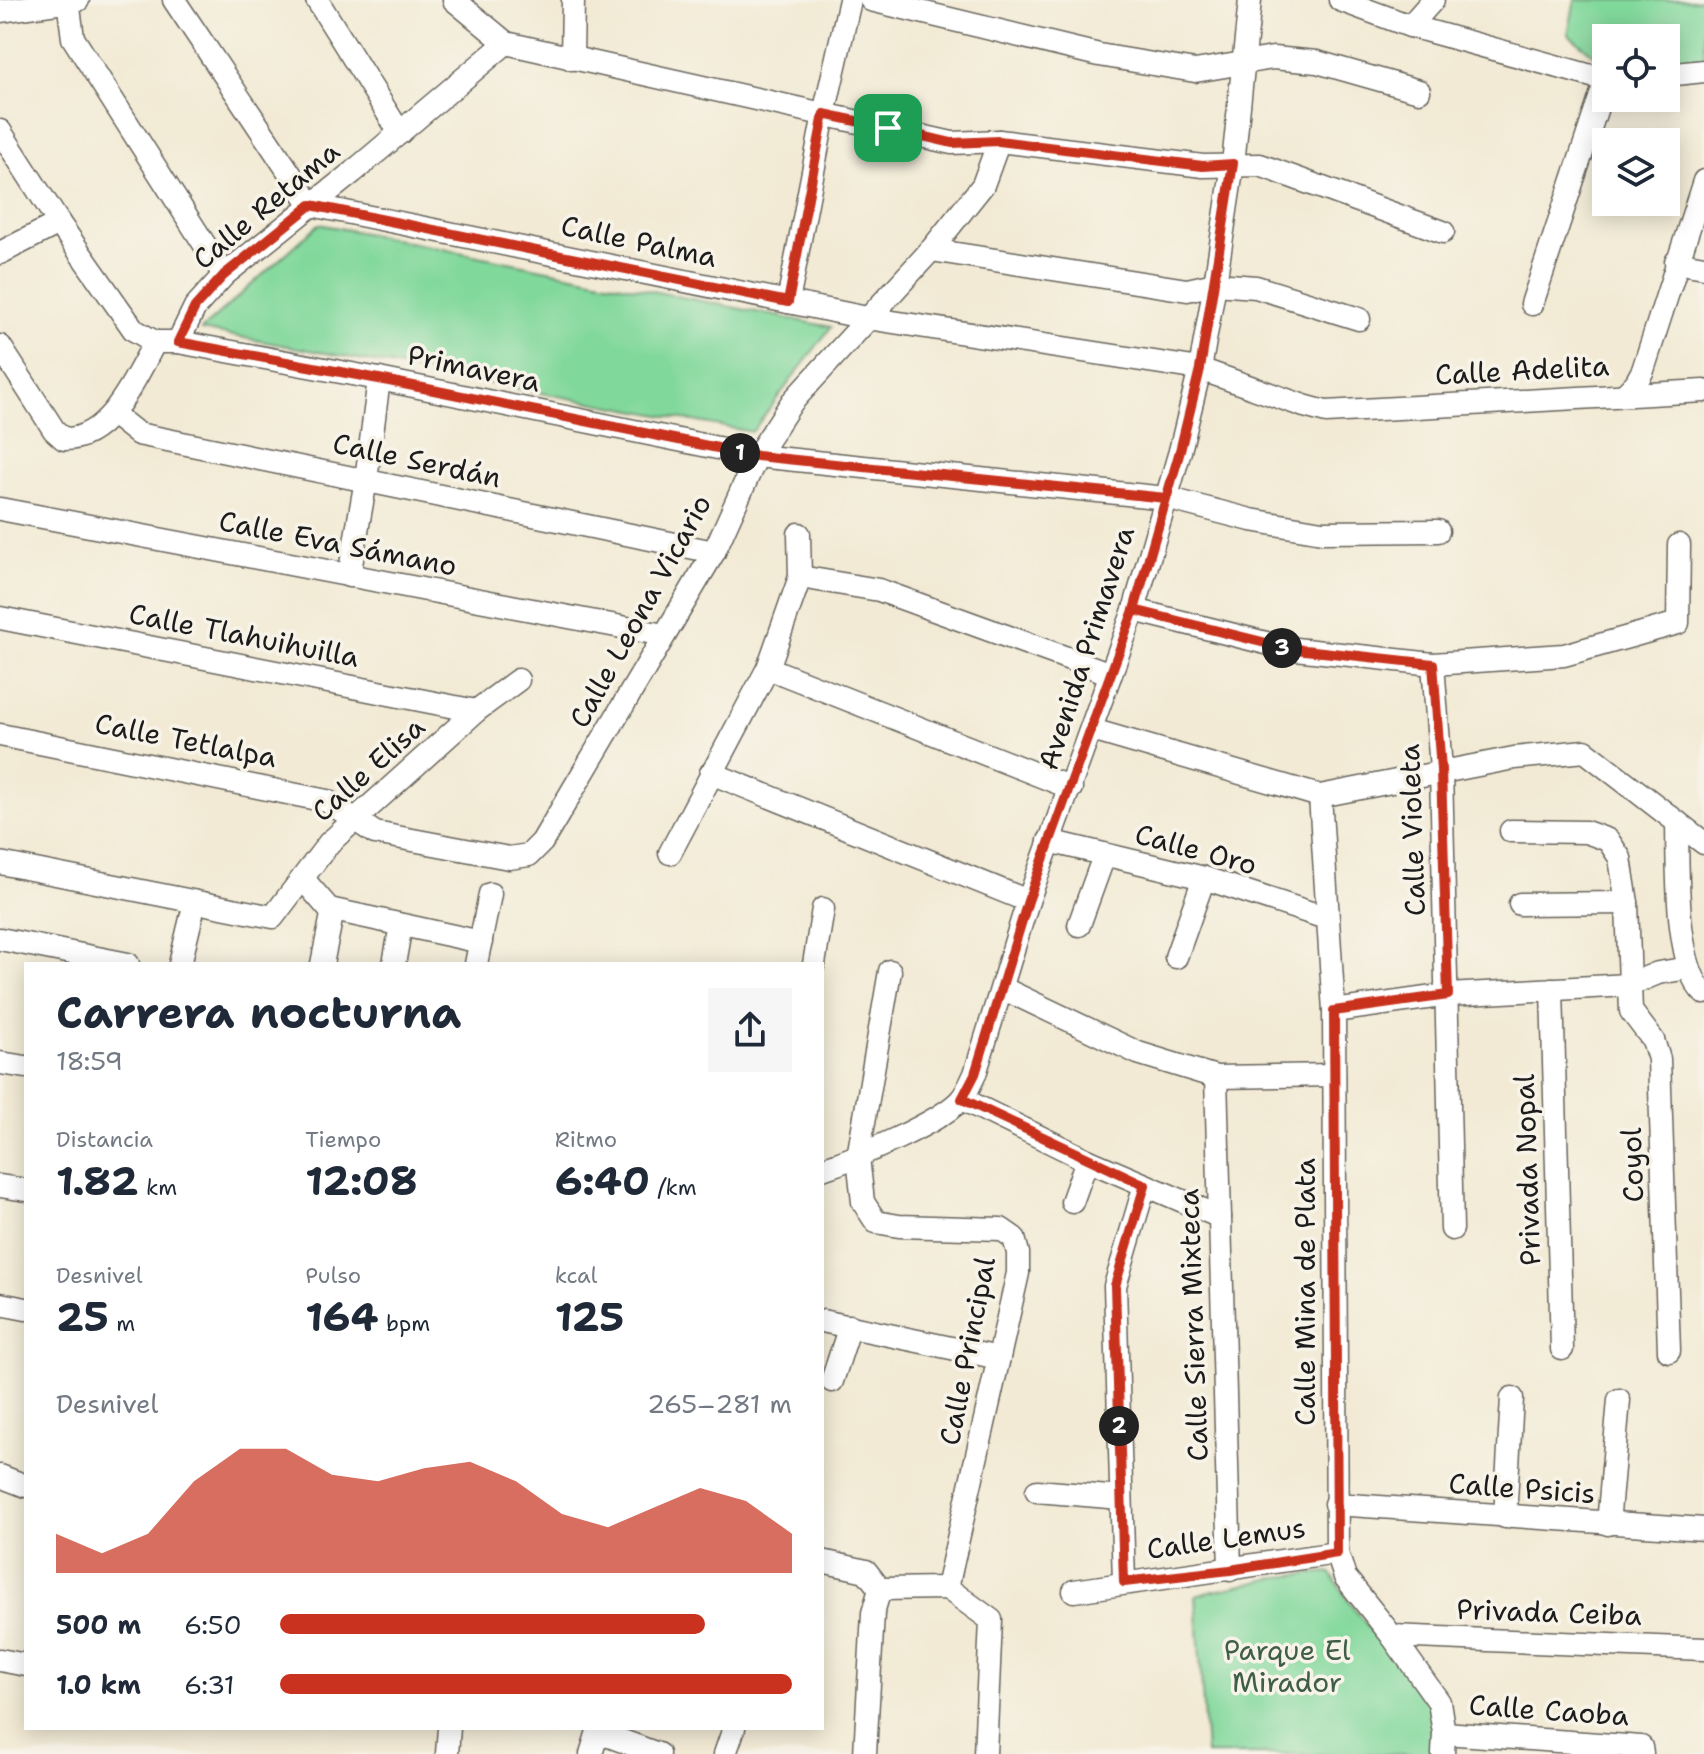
<!DOCTYPE html>
<html lang="es">
<head>
<meta charset="utf-8">
<style>
	:root { --surface:#fff; --page:#f6f6f7; --text:#1f2937; --muted:#747a83; --accent:#c8321e }
	body { margin:0; font-family:"Shantell Sans",sans-serif; background:var(--page); color:var(--text); height:100vh; display:flex; flex-direction:column; font-size:30px; white-space:nowrap }
	* { box-sizing:border-box; margin:0 }
	p { font-size:26px; color:var(--muted) }
	.icon { flex:none; width:44px; height:44px; fill:none; stroke:currentColor; stroke-width:2; stroke-linecap:round; stroke-linejoin:round }
	.map { position:relative; flex:1; overflow:hidden }
	.details { position:absolute; left:24px; top:962px; width:800px; height:768px; display:flex; flex-direction:column; background:var(--surface); border-radius:0px; box-shadow:0 4px 20px #0003 }
	.details>* { flex:none }
	.buttons { position:absolute; left:1592px; top:24px; display:grid; gap:16px }
	.buttons a { display:grid; place-items:center; width:88px; height:88px; border-radius:0px; background:var(--surface); box-shadow:0 4px 20px #0003; font-size:40px }
	.pin { position:absolute; display:grid; place-items:center; width:68px; height:68px; color:#fff; margin:-34px; border-radius:16px; box-shadow:0 4px 12px #0006 }
	.km { position:absolute; width:40px; height:40px; margin:-20px; border-radius:50%; background:#222; color:#fff; font-size:22px; line-height:40px; text-align:center }
	.round { display:grid; place-items:center; flex:none; width:84px; height:84px; border-radius:0px; background:var(--page) }
	.head { display:flex; align-items:center; justify-content:space-between; height:136px; padding:0 32px }
	h1 { font-size:44px; font-weight:700; line-height:60px }
	.stats { display:grid; grid-template-columns:repeat(3,1fr); gap:12px; height:136px; padding:8px 32px }
	.stats div { display:grid; align-content:center }
	.stats b { font-size:40px; font-weight:700 }
	.stats small { font-size:22px; font-weight:400 }
	.stats p { font-size:22px }
	.chart { height:224px; padding:16px 32px }
	.chart p { display:flex; justify-content:space-between }
	.chart svg { width:100%; height:144px; margin-top:8px; fill:var(--accent); opacity:.7 }
	ul { padding:0 32px; list-style:none; font-size:26px }
	li { display:grid; grid-template-columns:128px 96px 1fr; align-items:center; height:60px }
	li i { height:20px; border-radius:10px; background:var(--accent) }
	.map>svg:first-child { display:block }
</style>
</head>
<body>
<div class="map">
<svg width="1704" height="1754" viewBox="0 0 1704 1754">
	<rect width="100%" height="100%" fill="#f7f3e8"/>
	<filter id="ink" filterUnits="userSpaceOnUse"><feTurbulence type="fractalNoise" baseFrequency=".0125" numOctaves="2"/><feDisplacementMap in="SourceGraphic" scale="16" xChannelSelector="R" yChannelSelector="G"/><feConvolveMatrix kernelMatrix="1 2 1 2 8 2 1 2 1" color-interpolation-filters="sRGB"/></filter>
	<filter id="wash" filterUnits="userSpaceOnUse"><feTurbulence type="fractalNoise" baseFrequency=".006" numOctaves="4" result="noise"/><feDisplacementMap in="SourceGraphic" scale="32" xChannelSelector="R" yChannelSelector="G"/><feGaussianBlur stdDeviation="1.8" result="paint"/><feColorMatrix in="noise" values="0 0 0 0 0 0 0 0 0 0 0 0 0 0 0 0 0 1.4 0 .05"/><feComposite in="paint" operator="in"/></filter>
	<g filter="url(#wash)">
		<rect width="100%" height="100%" fill="#f2ead4"/>
		<!-- green -->
		<g fill="#81d89b" stroke="#4e7a5c" stroke-width="2">
			<path d="M1575 0H1704V61L1666 63V38H1606V64L1568 34Z"/>
			<path d="M319 224 831 327 752 432 201 330Z"/>
			<path d="M1330 1572 1355 1611 1431 1702 1438 1730 1432 1754H1206L1196 1595 1279 1577Z"/>
		</g>
	</g>
	<g filter="url(#ink)">
		<g fill="none" stroke-linecap="round" stroke-linejoin="round">
			<!-- minor casing -->
			<g stroke="#67645c" stroke-width="25">
				<g id="minor">
					<path d="M68 0 73 38 224 275"/>
					<path d="M174 0 311 205 867 318 1200 369 1304 406 1326 412 1704 391"/>
					<path d="M317 0 400 133"/>
					<path d="M454 0 506 43 952 143 999 141 1203 166 1260 165 1443 232"/>
					<path d="M871 0 1099 55 1195 71 1273 58 1317 62 1419 91"/>
					<path d="M1340 0 1410 26 1606 80"/>
					<path d="M0 11 78 0"/>
					<path d="M1410 26 1433 0"/>
					<path d="M572 59 573 0"/>
					<path d="M1666 75 1704 71"/>
					<path d="M0 131 59 223 134 330 155 342"/>
					<path d="M931 250 1187 290 1215 284 1256 287 1359 319"/>
					<path d="M0 253 59 223"/>
					<path d="M1676 262 1704 267"/>
					<path d="M788 302 824 114 850 0"/>
					<path d="M1532 304 1606 80"/>
					<path d="M178 342 379 379 757 456 1166 498 1251 520 1322 532 1438 531"/>
					<path d="M0 346 54 430 64 439C110 440 136 376 155 342H178L195 307 224 275 353 172 506 43"/>
					<path d="M1625 394 1636 383 1643 370 1704 181"/>
					<path d="M114 415 138 434 714 552"/>
					<path d="M0 509 664 635"/>
					<path d="M349 576 366 480 379 379"/>
					<path d="M800 577 879 590 1111 674"/>
					<path d="M1134 610 1286 648 1433 664 1564 655 1678 623 1679 545"/>
					<path d="M0 618 476 711"/>
					<path d="M1433 664 1441 770 1452 1229"/>
					<path d="M768 668 1071 788"/>
					<path d="M1092 730 1320 796 1514 758 1585 751 1704 843"/>
					<path d="M0 735 327 801 375 833 509 858 529 855 542 842 714 552 757 456 792 402 931 250 983 185 999 141"/>
					<path d="M711 773 1028 901"/>
					<path d="M1320 796 1334 1011 1337 1553 1345 1577 1392 1636 1439 1702 1444 1733 1443 1754"/>
					<path d="M1677 822C1678 863 1674 965 1704 993"/>
					<path d="M1511 831 1586 832 1608 840 1620 858 1627 903 1631 1011 1653 1040 1659 1059 1669 1351"/>
					<path d="M1049 841 1204 878 1326 918"/>
					<path d="M670 853 768 668 800 577 799 534"/>
					<path d="M0 863 273 917 329 843 476 711 518 680"/>
					<path d="M303 879 329 909 481 942"/>
					<path d="M1520 904 1627 903"/>
					<path d="M1079 925 1104 856"/>
					<path d="M0 939 128 964"/>
					<path d="M1176 957 1204 878"/>
					<path d="M180 964 195 902"/>
					<path d="M322 964 333 910"/>
					<path d="M394 964 401 925"/>
					<path d="M476 964 490 894"/>
					<path d="M814 964 823 909"/>
					<path d="M890 971 858 1157 863 1202 876 1222 899 1226 1001 1229 1014 1238 1018 1253V1273L947 1588"/>
					<path d="M1002 988 1138 1053 1216 1077 1334 1075"/>
					<path d="M1552 989 1562 1349"/>
					<path d="M1334 1011 1448 995 1629 985 1658 973 1689 968"/>
					<path d="M0 1063 26 1067"/>
					<path d="M1216 1077 1230 1570"/>
					<path d="M962 1099 1087 1160 1220 1217"/>
					<path d="M822 1169C853 1159 945 1121 963 1097 968 1090 971 1082 975 1074L1028 901 1134 610 1180 451 1200 369 1215 284 1233 164 1250 0"/>
					<path d="M0 1186 26 1190"/>
					<path d="M1072 1202 1087 1160"/>
					<path d="M0 1304 26 1309"/>
					<path d="M822 1321 999 1358"/>
					<path d="M832 1381 850 1326"/>
					<path d="M0 1476 26 1486"/>
					<path d="M1037 1491 1121 1498"/>
					<path d="M1335 1504 1704 1529"/>
					<path d="M1505 1517 1512 1398"/>
					<path d="M1608 1524 1619 1400"/>
					<path d="M822 1561 866 1571 880 1589 947 1588 991 1620 985 1754"/>
					<path d="M1124 1582 1115 1286 1145 1185"/>
					<path d="M1074 1591 1337 1553"/>
					<path d="M1392 1636 1704 1649"/>
					<path d="M0 1660 26 1665"/>
					<path d="M598 1732 658 1754"/>
					<path d="M1444 1733 1641 1747 1642 1754"/>
					<path d="M447 1754 449 1728"/>
					<path d="M591 1754 599 1728"/>
					<path d="M725 1754 734 1728"/>
					<path d="M865 1754 873 1613 880 1589"/>
				</g>
			</g>
			<!-- minor -->
			<use href="#minor" stroke="#fff" stroke-width="22"/>
		</g>
	</g>
	<g fill="none" stroke-linecap="round" stroke-linejoin="round" filter="url(#ink)">
		<!-- route casing -->
		<g stroke="#fff" stroke-width="16">
			<path id="route" d="M888 128 824 114 788 302 311 205 224 275 195 307 178 342 379 379 757 456 1166 498 1134 610 1028 901 975 1074 962 1099 1145 1185 1115 1286 1124 1582 1230 1570 1337 1553 1334 1011 1448 995 1441 770 1433 664 1286 648 1134 610 1180 451 1200 369 1233 164 1203 166 999 141 952 143 888 128"/>
		</g>
		<!-- route -->
		<use href="#route" stroke="#c8321e" stroke-width="10"/>
	</g>
	<g text-anchor="middle" dominant-baseline="central" stroke-width="7" stroke-linejoin="round" paint-order="stroke">
		<!-- street labels -->
		<g font-size="28" fill="#1c1c1c" stroke="#f7f3e8">
			<text transform="translate(266 205) rotate(-40)">Calle Retama</text>
			<text transform="translate(639 241) rotate(12)">Calle Palma</text>
			<text transform="translate(474 368) rotate(12)">Primavera</text>
			<text transform="translate(1522 370) rotate(-3)">Calle Adelita</text>
			<text transform="translate(417 460) rotate(12)">Calle Serdán</text>
			<text transform="translate(338 543) rotate(11)">Calle Eva Sámano</text>
			<text transform="translate(640 611) rotate(-61)">Calle Leona Vicario</text>
			<text transform="translate(244 635) rotate(11)">Calle Tlahuihuilla</text>
			<text transform="translate(1086 648) rotate(-72)">Avenida Primavera</text>
			<text transform="translate(186 740) rotate(11)">Calle Tetlalpa</text>
			<text transform="translate(368 769) rotate(-42)">Calle Elisa</text>
			<text transform="translate(1412 830) rotate(-92)">Calle Violeta</text>
			<text transform="translate(1196 849) rotate(15)">Calle Oro</text>
			<text transform="translate(1632 1165) rotate(-92)">Coyol</text>
			<text transform="translate(1527 1170) rotate(-92)">Privada Nopal</text>
			<text transform="translate(1305 1292) rotate(-90)">Calle Mina de Plata</text>
			<text transform="translate(1193 1325) rotate(-92)">Calle Sierra Mixteca</text>
			<text transform="translate(967 1351) rotate(-79)">Calle Principal</text>
			<text transform="translate(1522 1488) rotate(4)">Calle Psicis</text>
			<text transform="translate(1226 1538) rotate(-8)">Calle Lemus</text>
			<text transform="translate(1549 1612) rotate(2)">Privada Ceiba</text>
			<text transform="translate(1549 1710) rotate(4)">Calle Caoba</text>
		</g>
		<!-- park labels -->
		<g font-size="28" fill="#3f5e48" stroke="#f7f3e8">
			<text x="1287" y="1650">Parque El<tspan x="1287" dy="32">Mirador</tspan></text>
		</g>
	</g>
</svg>
<div class="buttons">
<a><svg class="icon" aria-label="locate" viewBox="0 0 24 24"><circle cx="12" cy="12" r="6"/><path d="M12 2v4M12 18v4M2 12h4M18 12h4"/></svg></a>
<a><svg class="icon" aria-label="layers" viewBox="0 0 24 24"><path d="M12 4l9 5-9 5-9-5zM3 14l9 5 9-5"/></svg></a>
</div>
<div class="pin" style="left:888px;top:128px;background:#1e9e55"><svg class="icon" aria-label="arrive" viewBox="0 0 24 24"><path d="M6 21V4h12l-3 4 3 4H6"/></svg></div>
<b class="km" style="left:740px;top:453px">1</b>
<b class="km" style="left:1119px;top:1426px">2</b>
<b class="km" style="left:1282px;top:648px">3</b>
<section class="details">
<div class="head"><div><h1>Carrera nocturna</h1><p>18:59</p></div><a class="round"><svg class="icon" aria-label="share" viewBox="0 0 24 24"><path d="M12 15V3M7 8l5-5 5 5M5 13v7h14v-7"/></svg></a></div>
<div class="stats">
<div><p>Distancia</p><b>1.82<small> km</small></b></div>
<div><p>Tiempo</p><b>12:08</b></div>
<div><p>Ritmo</p><b>6:40<small> /km</small></b></div>
</div>
<div class="stats">
<div><p>Desnivel</p><b>25<small> m</small></b></div>
<div><p>Pulso</p><b>164<small> bpm</small></b></div>
<div><p>kcal</p><b>125</b></div>
</div>
<div class="chart"><p><span>Desnivel</span>265–281 m</p>
<svg viewBox="0 0 160 44" preserveAspectRatio="none"><path d="M0 44V32L10 38L20 32L30 16L40 6L50 6L60 14L70 16L80 12L90 10L100 16L110 26L120 30L130 24L140 18L150 22L160 32V44z"/></svg>
</div>
<ul>
<li><b>500 m</b>6:50<i style="width:83%"></i></li>
<li><b>1.0 km</b>6:31<i style="width:100%"></i></li>
</ul>
</section>
</div>
</body>
</html>
